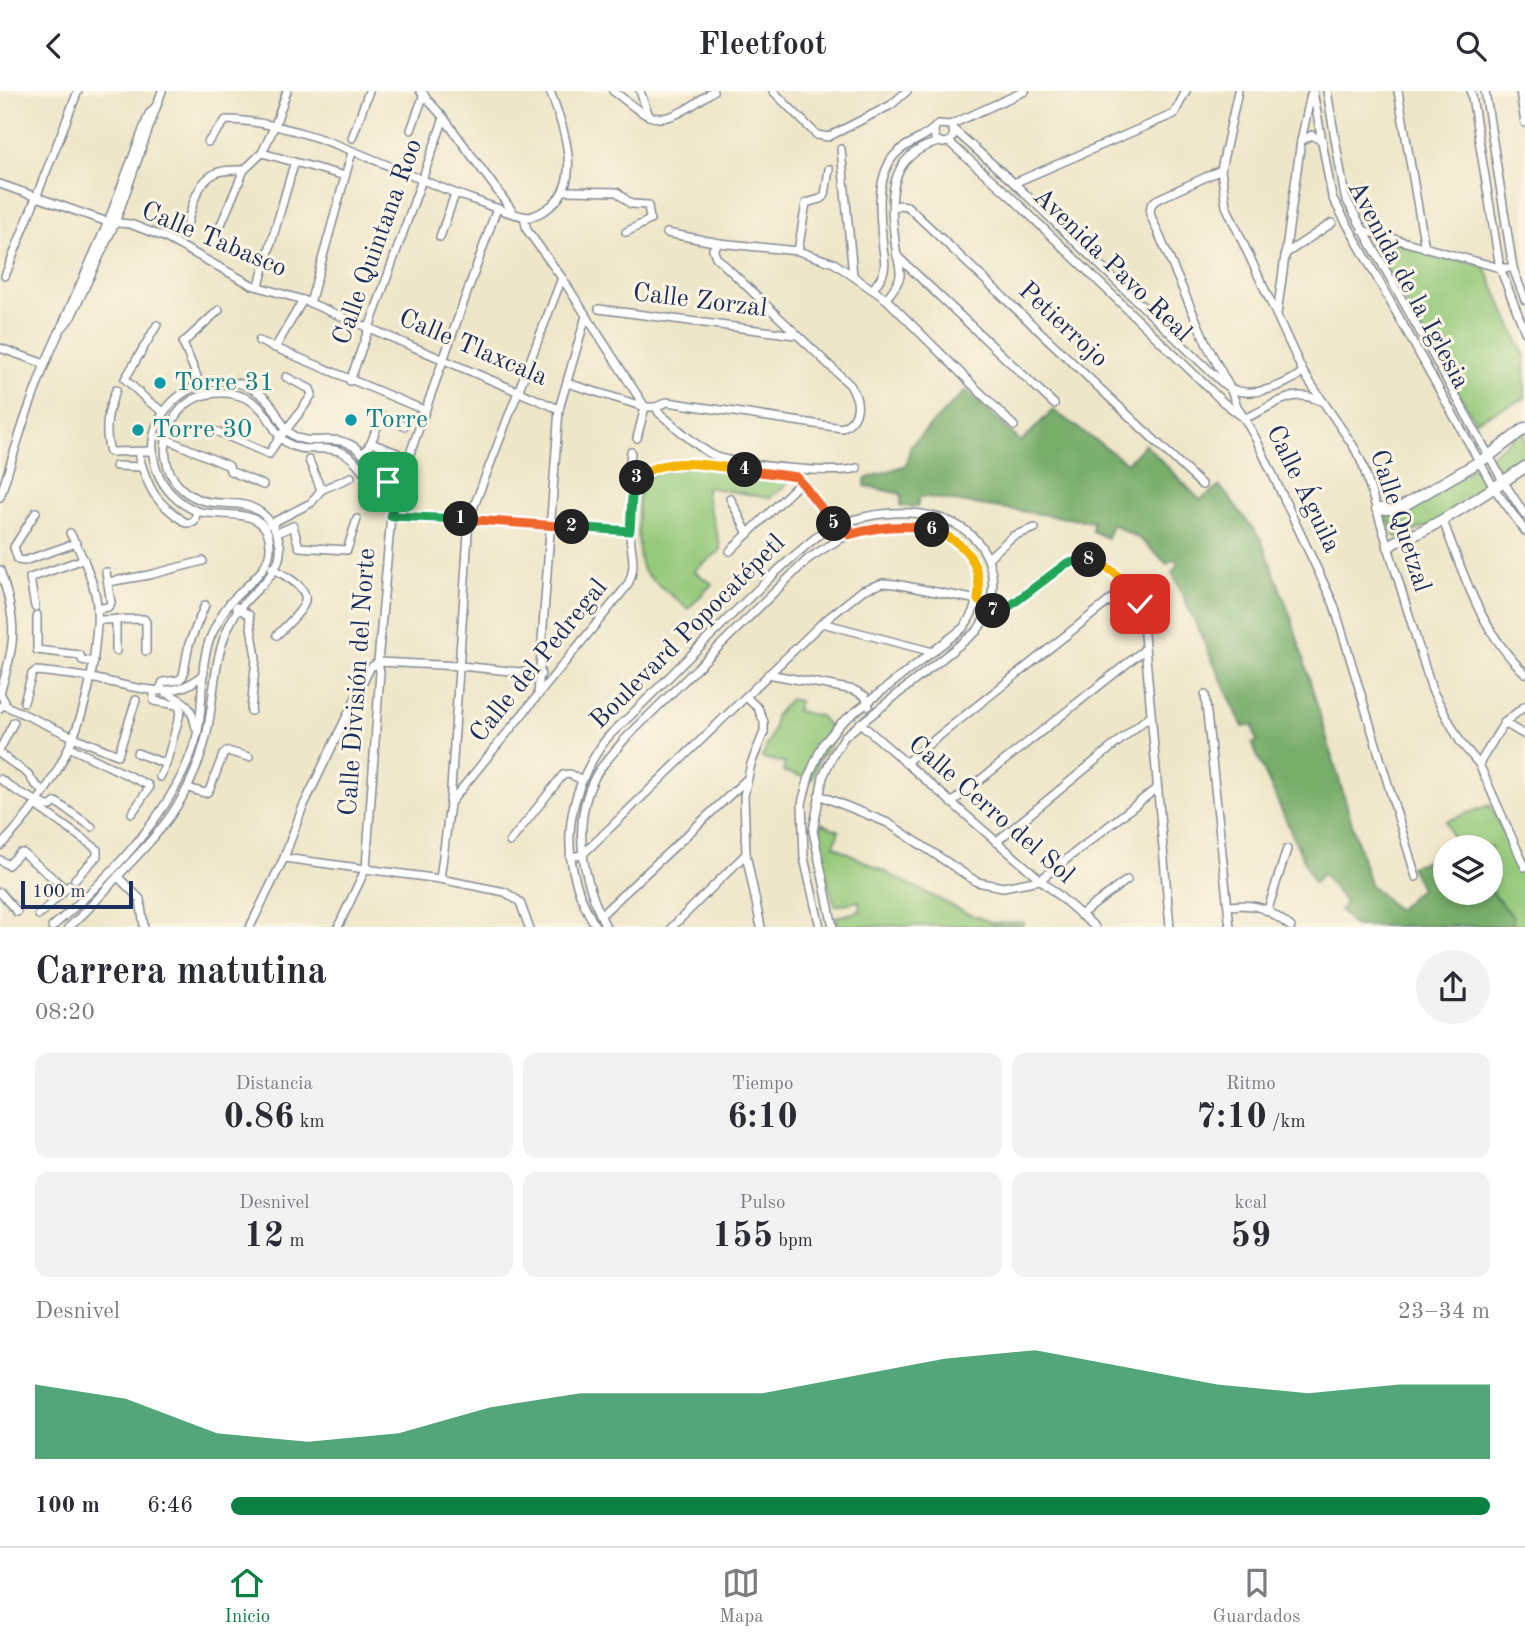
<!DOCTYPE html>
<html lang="es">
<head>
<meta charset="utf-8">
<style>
	:root { --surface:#fff; --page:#f2f2f3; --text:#2b2b33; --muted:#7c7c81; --line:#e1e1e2; --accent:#0b8043 }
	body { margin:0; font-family:"Old Standard TT",serif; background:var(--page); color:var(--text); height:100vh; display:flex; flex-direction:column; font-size:26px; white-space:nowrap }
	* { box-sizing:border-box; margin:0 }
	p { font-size:23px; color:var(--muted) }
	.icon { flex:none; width:38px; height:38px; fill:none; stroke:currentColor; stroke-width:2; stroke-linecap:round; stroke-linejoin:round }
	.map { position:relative; height:836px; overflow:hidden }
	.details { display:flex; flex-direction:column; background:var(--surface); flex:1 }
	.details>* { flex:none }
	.fabs { position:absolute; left:1433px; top:744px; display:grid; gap:14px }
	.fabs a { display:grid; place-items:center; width:70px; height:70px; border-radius:50%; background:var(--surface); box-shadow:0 4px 10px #0003; font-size:35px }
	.scale { position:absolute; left:21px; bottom:18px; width:112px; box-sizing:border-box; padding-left:7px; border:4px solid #1b2f5e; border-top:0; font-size:19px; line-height:24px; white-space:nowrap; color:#1b2f5e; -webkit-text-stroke:5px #fcf5e5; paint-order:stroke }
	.pin { position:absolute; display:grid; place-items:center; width:60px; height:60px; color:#fff; margin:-30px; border-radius:14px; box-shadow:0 4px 10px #0006 }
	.km { position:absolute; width:35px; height:35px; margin:-18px; border-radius:50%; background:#222; color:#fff; font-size:19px; line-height:35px; text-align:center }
	.round { display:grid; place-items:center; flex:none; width:74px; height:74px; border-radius:37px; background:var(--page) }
	.headline { display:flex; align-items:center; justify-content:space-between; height:119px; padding:0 35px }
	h1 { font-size:38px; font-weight:800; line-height:52px }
	.stats { display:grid; grid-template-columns:repeat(3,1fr); gap:10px; height:119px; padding:7px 35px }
	.stats div { display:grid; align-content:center; border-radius:14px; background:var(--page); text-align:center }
	.stats b { font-size:35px; font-weight:800 }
	.stats small { font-size:19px; font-weight:400 }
	.stats p { font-size:19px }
	.chart { height:196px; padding:14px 35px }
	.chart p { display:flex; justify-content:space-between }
	.chart svg { width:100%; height:126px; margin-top:7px; fill:var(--accent); opacity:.7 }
	ul { padding:0 35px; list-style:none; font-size:23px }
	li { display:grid; grid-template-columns:112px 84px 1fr; align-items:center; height:52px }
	li i { height:18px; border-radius:9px; background:var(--accent) }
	header { display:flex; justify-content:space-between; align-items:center; height:91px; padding:0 35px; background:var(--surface); font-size:32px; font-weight:800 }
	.tabs { display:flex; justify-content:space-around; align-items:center; height:98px; border-top:2px solid var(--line); background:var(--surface); font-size:19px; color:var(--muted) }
	.tabs a { display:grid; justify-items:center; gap:4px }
	.tabs .current { color:var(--accent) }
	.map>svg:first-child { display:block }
</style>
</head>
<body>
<header><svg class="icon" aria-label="back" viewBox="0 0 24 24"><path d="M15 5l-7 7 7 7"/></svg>Fleetfoot<svg class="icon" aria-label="search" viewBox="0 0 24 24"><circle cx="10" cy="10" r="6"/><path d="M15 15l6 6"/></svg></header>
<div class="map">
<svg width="1525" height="836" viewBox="0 0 1525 836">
	<rect width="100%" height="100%" fill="#fcf5e5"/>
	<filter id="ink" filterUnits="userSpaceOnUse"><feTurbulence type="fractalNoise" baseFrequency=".0143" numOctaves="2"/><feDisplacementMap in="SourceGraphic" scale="14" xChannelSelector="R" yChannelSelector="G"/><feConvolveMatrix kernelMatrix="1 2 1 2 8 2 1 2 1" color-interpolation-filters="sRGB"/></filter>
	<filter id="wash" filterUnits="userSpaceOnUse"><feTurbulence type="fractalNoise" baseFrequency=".00686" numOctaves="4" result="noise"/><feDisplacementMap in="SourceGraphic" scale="28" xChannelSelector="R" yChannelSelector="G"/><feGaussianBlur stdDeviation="1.57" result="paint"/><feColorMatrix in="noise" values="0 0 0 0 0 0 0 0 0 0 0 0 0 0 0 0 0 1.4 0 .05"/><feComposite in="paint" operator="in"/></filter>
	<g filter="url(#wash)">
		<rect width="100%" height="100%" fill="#eee6c8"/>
		<!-- green -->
		<g fill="#95c97a" stroke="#587c6c" stroke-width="2">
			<path d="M1365 143 1485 176 1525 266V307L1475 330Z"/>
			<path d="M1525 338V374L1503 389 1490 365Z"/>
			<path d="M698 374 793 388 770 407 706 396V404L720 454V460L694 480 712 493 688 518C679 510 648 487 643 479 636 465 637 403 641 387L669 379Z"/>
			<path d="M1478 374 1492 397 1443 429 1399 446 1395 445 1384 421 1404 420Z"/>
			<path d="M790 608 799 610 796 620 820 625 836 644 818 670 812 688 783 681 785 672 762 667 774 637 775 625Z"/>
			<path d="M1490 714 1525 788V835H1513V826L1491 800V756H1456L1446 730Z"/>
			<path d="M821 732 839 740 834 755 964 821 993 832 1023 831V835H838L836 826 861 820 859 810 835 815 820 764Z"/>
		</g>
		<!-- forest -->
		<path fill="#78ad6a" stroke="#4a6e64" stroke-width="2" d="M966 299 1021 351 1053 319 1127 372 1145 353 1200 409 1220 395 1261 448 1291 526 1370 793 1397 819 1421 797 1410 775 1445 765 1446 802 1491 800 1513 826V835H1354L1340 819 1345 812 1323 782 1314 792 1252 653 1257 651 1253 634 1243 636 1172 481 1178 475 1174 468 1167 473 1140 448 1112 433 1107 447 1092 440 1093 431 920 405 917 416 901 415V403L865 395V388L906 374 911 354Z"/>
	</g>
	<g filter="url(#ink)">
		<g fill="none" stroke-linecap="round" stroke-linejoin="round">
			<!-- minor casing -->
			<g stroke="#848a93" stroke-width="10">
				<g id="minor">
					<path d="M420 0 444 27 513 121"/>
					<path d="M613 0C624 7 636 20 649 25 670 34 697 11 713 0"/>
					<path d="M640 0 649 25"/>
					<path d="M773 0 817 44 828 46 891 14 907 0"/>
					<path d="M1238 0 1221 79 1226 115 1303 281 1354 356 1363 374 1432 599 1461 652 1479 673 1525 776"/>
					<path d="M1313 0 1332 106 1494 397 1525 440"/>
					<path d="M1327 0 1345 106 1503 390 1525 424"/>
					<path d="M1398 0 1425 157"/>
					<path d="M1471 0 1500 177 1525 241"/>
					<path d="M1485 0 1513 177 1525 209"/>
					<path d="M1520 0 1525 32"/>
					<path d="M950 34 1025 0"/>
					<path d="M953 38 1014 92 1213 283C1218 287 1224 294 1230 297 1252 308 1285 295 1303 281"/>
					<path d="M411 39 424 3"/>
					<path d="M352 47 369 0"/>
					<path d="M1301 50 1312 44 1322 50"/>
					<path d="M208 51 226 29C309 30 397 83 474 109 492 115 512 125 530 126 590 106 566 43 550 0"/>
					<path d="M949 51 1008 103 1223 311 1244 327"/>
					<path d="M841 58 853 184"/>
					<path d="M262 62 345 85"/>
					<path d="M1221 79 1156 109 1151 114 1150 123 1207 254 1230 297 1237 315 1256 348 1334 514 1416 786"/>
					<path d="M1014 92 1174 23 1186 0"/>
					<path d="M0 93 90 125 108 131 130 133 164 146 252 194 303 209 559 318"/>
					<path d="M565 100 617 101 631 113 648 114 650 129 626 141"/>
					<path d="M893 117 899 114 907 115 1202 394"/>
					<path d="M524 126 527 139 562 187 645 316 637 347"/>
					<path d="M1362 139 1500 177H1513"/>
					<path d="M185 141C191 121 195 91 216 82 224 78 236 79 244 79"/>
					<path d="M667 142 719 152 798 160 834 172 886 208 1014 335"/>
					<path d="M440 146 455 103"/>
					<path d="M214 150 244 79 262 62 275 34 287 0"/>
					<path d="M798 160 806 112 820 108 825 104 829 78"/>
					<path d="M1285 163 1332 132"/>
					<path d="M897 165 1054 313"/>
					<path d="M5 185 78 0"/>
					<path d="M259 194 294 73"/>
					<path d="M873 198C877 192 883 186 884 179 886 173 884 164 883 158 881 129 875 99 889 72 900 51 925 50 938 33L950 34C955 39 955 45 949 51L942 52 935 48 934 40"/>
					<path d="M886 208C891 201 898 194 900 185 901 177 897 167 896 158 890 113 884 64 939 51"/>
					<path d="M310 212 352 61"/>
					<path d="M599 218 795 244"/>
					<path d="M1277 223 1301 50 1311 3"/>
					<path d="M157 234 125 288 148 310 164 321"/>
					<path d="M63 236 71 226 115 132 162 0"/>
					<path d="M259 250 424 319"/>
					<path d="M0 257 45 273"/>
					<path d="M275 257 303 209"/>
					<path d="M350 290 444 27"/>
					<path d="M567 292 645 316H656L667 311 842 337C861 327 861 311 850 294L716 166 713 158 719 152"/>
					<path d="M200 293 183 252 219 219"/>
					<path d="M116 299C107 320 104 339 110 361L153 360"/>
					<path d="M656 316 659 322C673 333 700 359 715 365 735 374 838 384 857 377"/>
					<path d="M375 322 404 335"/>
					<path d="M1245 327C1273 317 1289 295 1321 310"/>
					<path d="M218 341 269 363C281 341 300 325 312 303L310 298 286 286"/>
					<path d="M166 348 229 375 230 380 263 394"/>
					<path d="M371 352 397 362"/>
					<path d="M363 363 371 352 381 325"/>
					<path d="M139 366C150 402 155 410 186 432L194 431 197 420"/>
					<path d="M309 369 321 399"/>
					<path d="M116 375 142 376"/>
					<path d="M799 388 835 435"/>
					<path d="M633 390C668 358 752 380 797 386"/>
					<path d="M0 406 24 330 45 273 108 131 149 23 155 16"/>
					<path d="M730 407 748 443"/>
					<path d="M36 421 14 456 18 469 24 470 76 452"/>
					<path d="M391 425 630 440"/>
					<path d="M1443 430C1464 484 1481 541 1525 582"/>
					<path d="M270 433 311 412 321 399 351 386"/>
					<path d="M277 442 293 435 299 456 347 459 357 428"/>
					<path d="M730 460 801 391"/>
					<path d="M988 467 1013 445 1035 437"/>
					<path d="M272 477C321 504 310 511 277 544"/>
					<path d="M0 479C18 533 16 549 0 602L5 611 0 617"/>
					<path d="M108 491 149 484 203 470"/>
					<path d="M35 516 30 487 84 468"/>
					<path d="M236 516 249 524 256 566 251 620"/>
					<path d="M97 518 108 516 111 512 106 481"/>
					<path d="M37 524V559L80 564 82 569 94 571"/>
					<path d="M116 528V560"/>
					<path d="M98 529 144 528 146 531V560"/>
					<path d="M822 532 933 561"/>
					<path d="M768 583 854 599 865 605 869 615"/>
					<path d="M154 600V610L177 614 181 619 166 673 160 686"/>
					<path d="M159 600 163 591 179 589 183 585 189 553 205 514"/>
					<path d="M165 601C186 611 191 613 196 637"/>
					<path d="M538 604 559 318 586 225"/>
					<path d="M1205 604 1230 836"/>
					<path d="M746 606 758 617 764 631V641L751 673 744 705 746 763 761 836"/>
					<path d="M24 611 32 583 36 580C56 582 77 584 96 588 132 595 175 613 204 582"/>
					<path d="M4 614 73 646 118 664 136 609"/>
					<path d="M860 632 1095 836"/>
					<path d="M1504 632 1525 644"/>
					<path d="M69 656 148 694 149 697 132 722"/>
					<path d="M0 658 14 631"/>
					<path d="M137 662 166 673"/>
					<path d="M0 663 28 683 34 692 44 701"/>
					<path d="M905 672 1128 495"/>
					<path d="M1479 673 1504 632 1525 615"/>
					<path d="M0 688 18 701 47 715H51L56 711 92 736"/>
					<path d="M188 697 205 702 209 700 223 664 227 660 249 666"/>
					<path d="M819 704 888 732 977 791 1003 796 1040 789 1157 697"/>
					<path d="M450 712 627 495C639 472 629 460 630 437 630 422 634 407 633 393 632 378 628 377 631 361"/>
					<path d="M951 712 1144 559"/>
					<path d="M35 714 97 758V765L75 788"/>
					<path d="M510 751 563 684 570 683 582 689"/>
					<path d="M996 751 1151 624"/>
					<path d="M0 755C54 701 89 631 95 555 97 537 99 519 95 502 90 481 81 461 70 442"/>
					<path d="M570 766 582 764 822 532 863 499 883 492 895 493 978 509C988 518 992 522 1006 518 1023 505 1049 481 1068 472 1100 457 1134 493 1142 521L1170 836"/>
					<path d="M284 767 440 788 505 801 520 811 529 836"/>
					<path d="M0 769 8 774 20 762H23L66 798"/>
					<path d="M118 786 140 808 144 836"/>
					<path d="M440 788 450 713 469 428 562 187"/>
					<path d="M0 801 17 821"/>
					<path d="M1229 815C1259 812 1268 818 1291 836"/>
					<path d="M1268 818 1287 758"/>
					<path d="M39 824 70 794"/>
					<path d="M601 824 746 689"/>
					<path d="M1080 824 1127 789"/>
					<path d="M52 836C108 788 178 717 197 644 205 612 198 576 211 545 216 534 222 522 229 513 243 496 272 479 270 454 268 413 221 428 197 420 159 406 140 359 162 324 185 288 235 277 267 309 277 319 280 334 291 343 308 356 328 344 347 352 370 361 373 388 399 394"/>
					<path d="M69 836C87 821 102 803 117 786 159 742 189 711 205 650 216 608 211 566 233 527 246 502 284 485 280 454 277 438 267 423 253 417 236 409 218 415 201 409 161 395 155 347 181 318 202 296 242 297 262 319 271 328 274 341 283 349 303 365 319 353 339 360 363 368 365 396 395 405"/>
					<path d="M250 836 284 767 302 718 370 577 378 571 460 575 541 583"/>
					<path d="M338 836 366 777 380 581 378 571 391 425 395 405 497 117"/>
					<path d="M596 836C558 773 562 710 604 651 611 641 622 633 631 624 651 604 671 584 691 564 733 523 774 480 820 443 871 412 980 407 992 484 995 505 989 523 977 540L845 645 833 664 823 686 813 740 833 836"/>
					<path d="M606 836C583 790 570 732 596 684 603 672 615 661 623 650L808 468C828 455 846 442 870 438 889 435 910 433 929 438 980 451 993 497 963 537L841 632 823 653 810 682 802 712 804 767 820 836"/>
					<path d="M672 836 746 763"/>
				</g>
			</g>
			<!-- major casing -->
			<g stroke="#848a93" stroke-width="13">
				<g id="major">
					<path d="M1377 418H1398L1489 365 1525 337"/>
					<path d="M1389 456C1395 448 1409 446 1418 442 1456 423 1490 399 1525 376"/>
				</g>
			</g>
			<!-- minor -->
			<use href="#minor" stroke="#fff" stroke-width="7"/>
			<!-- major -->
			<use href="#major" stroke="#fff" stroke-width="10"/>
		</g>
	</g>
	<g fill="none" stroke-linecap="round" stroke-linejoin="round" filter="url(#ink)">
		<!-- split-1 casing -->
		<g stroke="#fff" stroke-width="14">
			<path id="split-1" d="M388 391 398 394 391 425 461 428"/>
		</g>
		<!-- split-2 casing -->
		<g stroke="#fff" stroke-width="14">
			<path id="split-2" d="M461 428 572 436"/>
		</g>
		<!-- split-3 casing -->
		<g stroke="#fff" stroke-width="14">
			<path id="split-3" d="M572 436 630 440 633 390 637 387"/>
		</g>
		<!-- split-4 casing -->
		<g stroke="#fff" stroke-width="14">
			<path id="split-4" d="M637 387C665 363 712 375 745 379"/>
		</g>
		<!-- split-5 casing -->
		<g stroke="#fff" stroke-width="14">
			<path id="split-5" d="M745 379 797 386 834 433"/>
		</g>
		<!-- split-6 casing -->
		<g stroke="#fff" stroke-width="14">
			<path id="split-6" d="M834 433 845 431 850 438 849 444C876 436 904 432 932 439"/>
		</g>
		<!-- split-7 casing -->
		<g stroke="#fff" stroke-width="14">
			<path id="split-7" d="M932 439C965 450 983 473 978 509L993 520"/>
		</g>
		<!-- split-8 casing -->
		<g stroke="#fff" stroke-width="14">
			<path id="split-8" d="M993 520 1006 518 1067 472 1089 469"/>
		</g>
		<!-- split-9 casing -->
		<g stroke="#fff" stroke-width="14">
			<path id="split-9" d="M1089 469C1115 476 1126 492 1140 513"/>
		</g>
		<!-- split-1 -->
		<use href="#split-1" stroke="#22a559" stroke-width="9"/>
		<!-- split-2 -->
		<use href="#split-2" stroke="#f0652b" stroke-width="9"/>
		<!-- split-3 -->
		<use href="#split-3" stroke="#22a559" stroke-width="9"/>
		<!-- split-4 -->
		<use href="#split-4" stroke="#f5b400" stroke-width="9"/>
		<!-- split-5 -->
		<use href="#split-5" stroke="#f0652b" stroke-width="9"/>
		<!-- split-6 -->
		<use href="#split-6" stroke="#f0652b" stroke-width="9"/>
		<!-- split-7 -->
		<use href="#split-7" stroke="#f5b400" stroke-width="9"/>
		<!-- split-8 -->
		<use href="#split-8" stroke="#22a559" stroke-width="9"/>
		<!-- split-9 -->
		<use href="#split-9" stroke="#f5b400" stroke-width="9"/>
	</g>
	<!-- markers -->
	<g fill="#0f9aa8" stroke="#fcf5e5" stroke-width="2.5">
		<circle cx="160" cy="292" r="7"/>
		<circle cx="351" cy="329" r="7"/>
		<circle cx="138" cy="339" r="7"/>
	</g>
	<g text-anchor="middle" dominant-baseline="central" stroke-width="6" stroke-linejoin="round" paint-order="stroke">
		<!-- street labels -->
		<g font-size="26" fill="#1b2f5e" stroke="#fcf5e5">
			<text transform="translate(214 149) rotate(23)">Calle Tabasco</text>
			<text transform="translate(378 151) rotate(-70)">Calle Quintana Roo</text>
			<text transform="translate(1112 174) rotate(44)">Avenida Pavo Real</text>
			<text transform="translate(1408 194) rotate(62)">Avenida de la Iglesia</text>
			<text transform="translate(700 210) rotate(7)">Calle Zorzal</text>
			<text transform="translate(1063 234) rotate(43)">Petierrojo</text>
			<text transform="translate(473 257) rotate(23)">Calle Tlaxcala</text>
			<text transform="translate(1303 398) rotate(64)">Calle Águila</text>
			<text transform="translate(1400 430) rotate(72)">Calle Quetzal</text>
			<text transform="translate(688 541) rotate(-45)">Boulevard Popocatépetl</text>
			<text transform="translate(539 570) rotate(-51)">Calle del Pedregal</text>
			<text transform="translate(358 591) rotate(-86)">Calle División del Norte</text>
			<text transform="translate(991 719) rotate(41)">Calle Cerro del Sol</text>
		</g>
		<!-- culture labels -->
		<g font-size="26" fill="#0d838f" stroke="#fcf5e5" text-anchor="start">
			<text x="174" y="292">Torre 31</text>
			<text x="365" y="329">Torre</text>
			<text x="152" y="339">Torre 30</text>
		</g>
	</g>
</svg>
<div class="fabs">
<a><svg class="icon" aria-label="layers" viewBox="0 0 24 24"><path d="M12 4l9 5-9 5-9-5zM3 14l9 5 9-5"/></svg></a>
</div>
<div class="scale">100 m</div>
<div class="pin" style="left:388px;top:391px;background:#1e9e55"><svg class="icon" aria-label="arrive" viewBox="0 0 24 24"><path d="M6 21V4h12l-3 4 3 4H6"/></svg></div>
<div class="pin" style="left:1140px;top:513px;background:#d93025"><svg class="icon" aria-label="check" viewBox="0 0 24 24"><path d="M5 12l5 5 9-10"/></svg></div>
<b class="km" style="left:461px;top:428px">1</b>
<b class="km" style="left:572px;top:436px">2</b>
<b class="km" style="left:637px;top:387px">3</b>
<b class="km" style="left:745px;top:379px">4</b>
<b class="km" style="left:834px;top:433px">5</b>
<b class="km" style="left:932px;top:439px">6</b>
<b class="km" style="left:993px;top:520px">7</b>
<b class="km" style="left:1089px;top:469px">8</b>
</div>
<section class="details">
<div class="headline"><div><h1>Carrera matutina</h1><p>08:20</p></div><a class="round"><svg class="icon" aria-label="share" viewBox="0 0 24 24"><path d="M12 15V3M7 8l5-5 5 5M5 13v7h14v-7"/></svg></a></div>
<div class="stats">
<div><p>Distancia</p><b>0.86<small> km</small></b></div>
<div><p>Tiempo</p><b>6:10</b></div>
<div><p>Ritmo</p><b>7:10<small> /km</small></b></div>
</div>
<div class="stats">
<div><p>Desnivel</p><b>12<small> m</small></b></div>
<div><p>Pulso</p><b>155<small> bpm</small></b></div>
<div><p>kcal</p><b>59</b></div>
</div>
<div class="chart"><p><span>Desnivel</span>23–34 m</p>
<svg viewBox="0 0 160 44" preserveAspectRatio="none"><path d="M0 44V18L10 23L20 35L30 38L40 35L50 26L60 21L70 21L80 21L90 15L100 9L110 6L120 12L130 18L140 21L150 18L160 18V44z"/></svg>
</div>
<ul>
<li><b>100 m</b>6:46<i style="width:100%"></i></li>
</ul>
</section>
<nav class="tabs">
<a class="current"><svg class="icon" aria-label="home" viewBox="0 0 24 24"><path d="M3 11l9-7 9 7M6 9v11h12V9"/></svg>Inicio</a>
<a><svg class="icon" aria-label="map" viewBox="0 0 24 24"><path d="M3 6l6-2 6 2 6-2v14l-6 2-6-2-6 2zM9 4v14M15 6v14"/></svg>Mapa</a>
<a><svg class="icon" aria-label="saved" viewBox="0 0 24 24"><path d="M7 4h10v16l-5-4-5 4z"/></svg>Guardados</a>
</nav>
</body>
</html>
